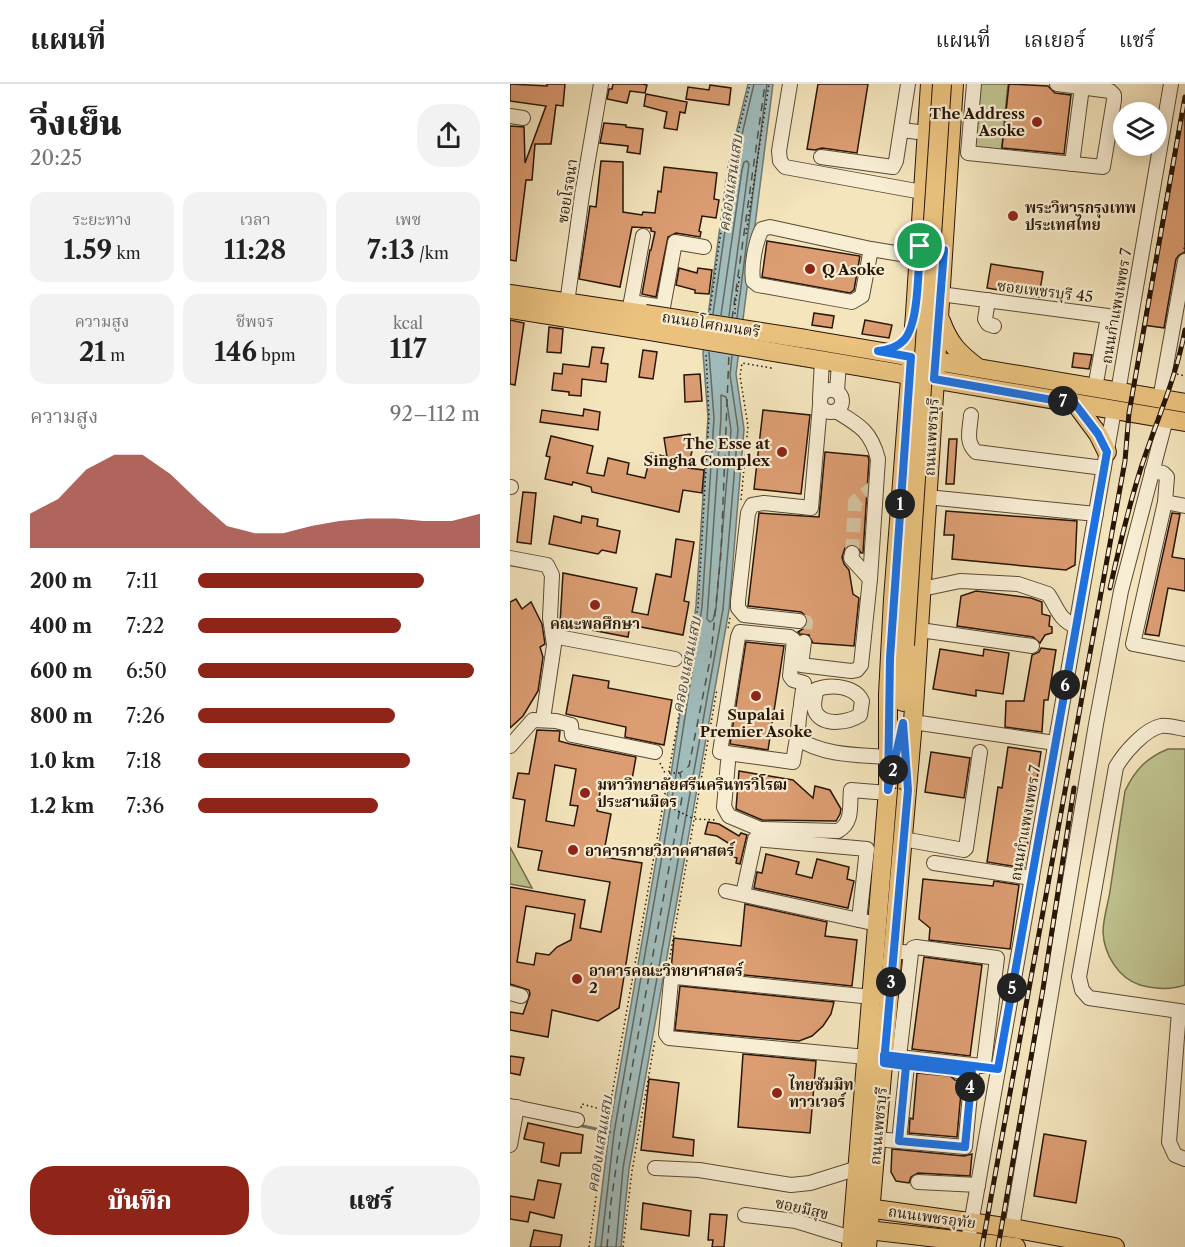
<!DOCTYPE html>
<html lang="th">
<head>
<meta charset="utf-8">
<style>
	:root { --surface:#fff; --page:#f2f2f2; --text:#222; --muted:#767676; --line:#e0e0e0; --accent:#8f2418 }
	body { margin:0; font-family:"Libre Caslon Text","Noto Serif Thai",serif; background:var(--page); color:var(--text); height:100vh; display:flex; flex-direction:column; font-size:22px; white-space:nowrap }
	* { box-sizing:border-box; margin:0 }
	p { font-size:20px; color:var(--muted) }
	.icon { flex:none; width:33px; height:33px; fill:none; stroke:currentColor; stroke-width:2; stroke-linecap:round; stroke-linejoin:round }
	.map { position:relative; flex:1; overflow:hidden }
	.drawer { display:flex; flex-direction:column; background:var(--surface); width:510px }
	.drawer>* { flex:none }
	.buttons { position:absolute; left:603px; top:18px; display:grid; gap:12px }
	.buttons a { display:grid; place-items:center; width:54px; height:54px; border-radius:50%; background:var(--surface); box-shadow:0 3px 15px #0003; font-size:30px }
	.pin { position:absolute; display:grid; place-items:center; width:51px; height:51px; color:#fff; margin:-26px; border:3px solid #fff; border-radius:50%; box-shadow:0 2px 6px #0007 }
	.km { position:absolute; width:30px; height:30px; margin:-15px; border-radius:50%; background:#222; color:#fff; font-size:16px; line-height:30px; text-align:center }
	.round { display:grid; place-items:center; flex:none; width:63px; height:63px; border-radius:24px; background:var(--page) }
	.summary { display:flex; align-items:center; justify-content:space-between; height:102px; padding:0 30px }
	h1 { font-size:33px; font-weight:800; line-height:45px }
	.metrics { display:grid; grid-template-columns:repeat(3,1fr); gap:9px; height:102px; padding:6px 30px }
	.metrics div { display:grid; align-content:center; border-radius:15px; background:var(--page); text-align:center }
	.metrics b { font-size:26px; font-weight:800 }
	.metrics small { font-size:16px; font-weight:400 }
	.metrics p { font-size:16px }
	.chart { height:168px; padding:12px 30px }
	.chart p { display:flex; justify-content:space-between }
	.chart svg { width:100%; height:108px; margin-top:6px; fill:var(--accent); opacity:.7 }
	.button { display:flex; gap:12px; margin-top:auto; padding:12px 30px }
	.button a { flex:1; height:69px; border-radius:24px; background:var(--accent); color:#fff; font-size:24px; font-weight:800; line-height:69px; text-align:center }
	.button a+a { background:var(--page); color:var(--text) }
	ul { padding:0 30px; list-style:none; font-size:20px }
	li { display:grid; grid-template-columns:96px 72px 1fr; align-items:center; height:45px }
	li i { height:15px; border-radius:8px; background:var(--accent) }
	header { display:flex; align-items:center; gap:36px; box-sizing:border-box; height:84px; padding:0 30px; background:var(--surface); border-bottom:2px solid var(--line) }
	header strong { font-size:28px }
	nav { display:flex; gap:33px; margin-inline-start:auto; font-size:21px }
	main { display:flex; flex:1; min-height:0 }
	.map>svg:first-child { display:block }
</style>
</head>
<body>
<header>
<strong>แผนที่</strong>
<nav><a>แผนที่</a><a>เลเยอร์</a><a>แชร์</a></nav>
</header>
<main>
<section class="drawer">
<div class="summary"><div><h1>วิ่งเย็น</h1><p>20:25</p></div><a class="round"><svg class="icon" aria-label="share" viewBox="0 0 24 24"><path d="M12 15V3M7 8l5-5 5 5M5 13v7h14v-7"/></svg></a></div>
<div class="metrics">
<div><p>ระยะทาง</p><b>1.59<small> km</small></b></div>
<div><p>เวลา</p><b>11:28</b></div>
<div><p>เพซ</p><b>7:13<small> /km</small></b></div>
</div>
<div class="metrics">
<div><p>ความสูง</p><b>21<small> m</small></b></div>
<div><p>ชีพจร</p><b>146<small> bpm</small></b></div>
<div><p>kcal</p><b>117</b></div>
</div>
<div class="chart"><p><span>ความสูง</span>92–112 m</p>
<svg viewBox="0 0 160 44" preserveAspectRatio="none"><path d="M0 44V30L10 24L20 12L30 6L40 6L50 14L60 25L70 35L80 38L90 38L100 35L110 33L120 32L130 32L140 33L150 33L160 30V44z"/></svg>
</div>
<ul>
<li><b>200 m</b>7:11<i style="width:80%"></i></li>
<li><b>400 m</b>7:22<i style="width:72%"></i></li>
<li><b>600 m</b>6:50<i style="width:98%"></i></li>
<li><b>800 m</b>7:26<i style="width:70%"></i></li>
<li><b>1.0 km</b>7:18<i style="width:75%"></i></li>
<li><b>1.2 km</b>7:36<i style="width:64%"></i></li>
</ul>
<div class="button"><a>บันทึก</a><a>แชร์</a></div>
</section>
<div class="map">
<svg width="675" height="1163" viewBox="0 0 675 1163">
	<rect width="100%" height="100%" fill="#f4e5bd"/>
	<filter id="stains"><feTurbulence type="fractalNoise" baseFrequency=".00333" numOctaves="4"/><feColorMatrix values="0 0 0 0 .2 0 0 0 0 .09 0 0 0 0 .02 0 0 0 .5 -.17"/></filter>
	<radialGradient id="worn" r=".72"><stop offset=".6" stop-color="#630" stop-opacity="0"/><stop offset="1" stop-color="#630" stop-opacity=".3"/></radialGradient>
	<!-- green -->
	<g fill="#bfc38f" stroke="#746c4a" stroke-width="1.5">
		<path d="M469 0H498L491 70 462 67Z"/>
		<path d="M658 665H675V901C661 906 645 905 630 901 608 894 594 870 593 848 593 835 598 820 600 807 605 774 610 741 615 707 625 686 636 674 658 665Z"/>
		<path d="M0 763 22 804 0 800Z"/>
	</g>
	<!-- water -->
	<path fill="#a0bcbb" stroke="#707973" stroke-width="1.5" d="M238 0H263L226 290 234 345 219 526 119 1085 111 1163H85L99 1048 161 690 186 522 198 333 193 269 218 83Z"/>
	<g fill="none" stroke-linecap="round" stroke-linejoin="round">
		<!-- shore -->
		<g stroke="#646860" stroke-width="1.5">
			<path d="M203 230 224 84 244 0"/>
			<path d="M211 231 232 86 234 78 237 77 239 80 219 232"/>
			<path d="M227 234 257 0"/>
			<path d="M211 311 216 313 221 346 206 524 203 536 200 538 197 535 211 334Z"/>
			<path d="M91 1163 104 1049 166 691 192 523 204 334 199 268"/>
			<path d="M106 1163 113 1084 213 525 228 345 220 291 222 272"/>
		</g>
		<!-- stream -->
		<path stroke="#707973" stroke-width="3" d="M68 1041 100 1048"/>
		<!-- ferry -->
		<g stroke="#524f45" stroke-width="1.5" stroke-dasharray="8 6" stroke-linecap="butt">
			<path d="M222 235 255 0"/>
			<path d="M97 1163 101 1118 115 1022 173 708 170 689 179 682 201 571 211 469 219 269"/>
		</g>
	</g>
	<!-- building -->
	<g fill="#dc9d72" stroke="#281506" stroke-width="1.5" fill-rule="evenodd">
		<path d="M0 0 37 2V0H55L53 22 46 21 41 60H25L22 96H16L6 177 0 176V42L14 43 15 79 36 22 0 17Z"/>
		<path d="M103 0H132L137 1 135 9 120 7 117 19 97 15 99 5H102Z"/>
		<path d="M308 0H358L347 69 312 64 305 66 297 65Z"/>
		<path d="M499 0 538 2 545 9 561 11 554 70 492 64Z"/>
		<path d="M200 1 221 4 219 21 176 15 178 3 199 6Z"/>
		<path d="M136 10 177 18 175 29 170 28 167 46 154 44 157 28 134 22Z"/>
		<path d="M671 27H675V168L669 171 666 175 654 244 633 241Z"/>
		<path d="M94 39 116 41V43L133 45 130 70 117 68 118 62 90 59Z"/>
		<path d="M91 77 113 78V128L132 131 133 128 145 129 148 107 151 108 154 83 207 89 204 115 209 116 206 134 192 132 189 147 191 148 190 153 166 149 158 153 146 213 132 210 140 166H141L145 148 141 147V144L122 143 110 203 69 195 80 122 86 123Z"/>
		<path d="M257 157 350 172 344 206 340 209 252 193Z"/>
		<path d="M481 180 533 188 529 213 477 204Z"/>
		<path d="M169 184 187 189 188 184 202 186 199 210 185 209V206L166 201Z"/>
		<path d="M304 229 324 232 322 244 302 241Z"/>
		<path d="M0 236 14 239 5 301 0 300Z"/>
		<path d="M355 236 382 241 379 254 352 250Z"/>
		<path d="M39 243 53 245 51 269 37 268Z"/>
		<path d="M82 263 94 264 91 279 98 280 96 298 72 295 71 312 59 311V308L42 306 44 289 52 290 53 280 79 283Z"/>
		<path d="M133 266 147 268 143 295 129 293Z"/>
		<path d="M564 269 582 271 579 285 562 283Z"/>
		<path d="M190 290 192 317 175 318 174 291Z"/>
		<path d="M74 325 90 328 88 346 30 338 32 326 73 332Z"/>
		<path d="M253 326 300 331 291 410 244 405Z"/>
		<path d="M180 350 182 367 178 384 194 386 192 409 173 406 169 428 82 408 81 403 63 398 62 401 35 395 40 373 36 372 41 352 83 362 77 389 94 392 98 374 119 379 117 390 135 394 141 369 157 373 154 354Z"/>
		<path d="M439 355H447L444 400H436Z"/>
		<path d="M315 368 358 372 359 376 353 469H351L347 462 340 460 335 464 332 473 334 480 339 486 343 510 349 514 344 562 303 559 299 551 290 550 288 548 296 543 298 539 297 533 291 528 238 522 249 429 309 433Z"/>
		<path d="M13 408 26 409 21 460 7 458Z"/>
		<path d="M436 427 567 437 565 481 556 486 442 475 444 451H434Z"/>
		<path d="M662 429 670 430 662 473 675 475V507L658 504 649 552 635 550Z"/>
		<path d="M44 432 71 439 72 432 88 435 87 442 110 447 106 469 92 466 88 470 39 460Z"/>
		<path d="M166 455 184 458 174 517 179 518 173 551 120 541 118 553 50 540 53 489 127 504 122 528 138 531 146 490 161 493Z"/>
		<path d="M466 507 521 514 532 518V530L540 532 539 542 542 543V549L535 551 530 559 523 553 447 542 451 512Z"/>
		<path d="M6 515 12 525 21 518 32 540 35 560 30 563 33 573 28 607 13 632 0 644V518Z"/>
		<path d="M236 558 274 562 258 666 220 660Z"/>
		<path d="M531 564 546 566 538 616H534L532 648 495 643 496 617H514L522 571 529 568Z"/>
		<path d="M430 565 473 572 474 565 499 569 493 610 466 606V612L423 605Z"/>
		<path d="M63 591 99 597 98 604 162 616 154 661 115 653 116 643 56 630Z"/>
		<path d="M27 646 50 647 49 657 60 660 126 673 121 701 92 696 87 727 101 730 93 773 132 779 109 924 88 937 42 926 38 953 0 946V928L13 930 20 910 19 906 0 900V803L75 816 70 844 91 848 100 798 28 786 32 767 8 763 15 716 3 714 8 689 19 690ZM45 681 66 685 60 721 68 722 64 742 36 737ZM16 822 65 830 61 856 47 863 39 871 26 869 24 881 7 878Z"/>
		<path d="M498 663 531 668 514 784 477 778 488 703 492 704Z"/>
		<path d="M421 668 460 674 454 714 415 708Z"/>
		<path d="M229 687 283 696 303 714 305 702 320 706 331 725 330 730 326 737 252 736 226 725Z"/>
		<path d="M198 738 209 740 229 752 231 749 237 751 230 780 226 779 227 774 216 771 220 760 207 752 195 750Z"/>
		<path d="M256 770 289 778 286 790 302 794 307 775 339 783 337 795 344 797 338 824 244 804 247 788 252 789Z"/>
		<path d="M413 795 483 802 484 797 509 801 500 865 419 856 420 844 409 835Z"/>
		<path d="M235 820 317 838 315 852 347 856 342 902 167 884 161 886 164 854 231 862Z"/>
		<path d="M414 873 472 881 460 972 402 965Z"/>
		<path d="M170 902 324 918 321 930 313 942 302 952 289 957 165 946Z"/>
		<path d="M233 970 306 977 300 1049 228 1043Z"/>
		<path d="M0 972 14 974 10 991 0 989Z"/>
		<path d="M407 989 440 992 445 996 452 997 447 1053 399 1049 400 1034 403 1035Z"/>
		<path d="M139 995 169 999 163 1053 184 1056 183 1072 131 1066Z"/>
		<path d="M18 1039 73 1051 71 1069H51L49 1082 31 1078 34 1059 14 1055Z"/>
		<path d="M534 1050 576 1057 566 1119 524 1112Z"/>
		<path d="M382 1065 454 1072 462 1070 460 1092 408 1089 401 1093 399 1099 386 1097 381 1088Z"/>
		<path d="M28 1096 51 1100 44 1134 20 1128 18 1138 0 1135V1112L24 1116Z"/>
		<path d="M133 1119 181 1127 179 1152 131 1145Z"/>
		<path d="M200 1130 217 1131 214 1163H202L203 1156H198Z"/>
		<path d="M24 1146 52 1151 50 1163H20Z"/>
	</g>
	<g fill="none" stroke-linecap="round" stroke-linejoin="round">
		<!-- minor-tunnel -->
		<g stroke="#d5c6a2" stroke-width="14" stroke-dasharray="14 7" stroke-linecap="butt">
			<path d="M342 469 345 418 364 403"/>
			<path d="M289 537 296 538 294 558"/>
		</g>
		<!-- minor casing -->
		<g stroke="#5b4934" stroke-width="16">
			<g id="minor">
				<path d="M280 0 269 67 270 77 275 83 412 108"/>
				<path d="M464 0 458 69 593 83 604 16V11L600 7 547 0"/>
				<path d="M0 32 13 34"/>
				<path d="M392 46 416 49"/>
				<path d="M311 73 383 83 386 77 398 0"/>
				<path d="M562 80 572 3"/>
				<path d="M361 165 352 212 342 218 248 201 243 197C241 182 245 159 252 145L260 143 361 165 409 173"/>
				<path d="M430 210 598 232 585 304"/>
				<path d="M478 216 475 235 478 240 484 242"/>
				<path d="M121 218 133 152"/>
				<path d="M57 219 72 111 91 0"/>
				<path d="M118 228 121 218 153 223 165 158 194 163"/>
				<circle cx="321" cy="317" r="11"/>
				<path d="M327 307 329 279"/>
				<path d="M608 308 661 0"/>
				<path d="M310 314 312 276"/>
				<path d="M650 315 675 177"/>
				<path d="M461 331C460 345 455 358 466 368L594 384"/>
				<path d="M642 387 653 389 657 393 655 418 675 422"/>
				<path d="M0 403H1"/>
				<path d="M417 413 586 430"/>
				<path d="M655 418 623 560 675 570"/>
				<path d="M342 469 341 474 360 495"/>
				<path d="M0 474 37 481 42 491 40 534 44 561 33 635"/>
				<path d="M412 505 450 497 489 499 508 500 538 510C547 523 549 536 565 542"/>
				<path d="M289 537 234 531 228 524V517L238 429 242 421 254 419 301 424 310 321"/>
				<path d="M410 546 522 562"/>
				<path d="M43 552 165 575"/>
				<path d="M294 558 291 581 341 587 347 586 351 581 360 495 368 375C361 347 349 341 326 327"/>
				<path d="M307 605C305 612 302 622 306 629 315 643 339 638 350 631L352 617C344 598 303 598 293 616 288 626 289 643 287 654 313 672 349 671 379 673"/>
				<path d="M403 638 545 659"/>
				<path d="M287 654 283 678 210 668 228 553 230 548 280 553 284 556 280 592 283 596 294 599 291 619"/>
				<path d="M0 662 23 636 46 637 61 641 62 651 145 668"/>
				<path d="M218 678 214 723 219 732 250 745 328 747C344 738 339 721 341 706L378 709"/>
				<path d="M393 755 454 766 456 764 470 668"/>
				<path d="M424 779 522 794"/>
				<path d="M216 807 358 838"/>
				<path d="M233 810 245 755 357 765 349 836"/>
				<path d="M384 867 401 869 403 864 406 863 487 874 474 979 472 982 389 973 401 869"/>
				<path d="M0 909 11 912"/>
				<path d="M669 927 579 914 572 906 569 893 606 683C614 669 635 645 651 642 658 641 668 644 675 645"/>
				<path d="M675 928 669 927 659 1058 665 1071 675 1075"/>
				<path d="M356 973 159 954 156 950 161 897 166 893 362 913"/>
				<path d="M0 1022 67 1036"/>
				<path d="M366 1055 455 1063 462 989 447 987"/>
				<path d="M389 1057 397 982"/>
				<path d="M0 1061 7 1023"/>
				<path d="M145 1084 189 1086 281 1101 300 1099 348 1084"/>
				<path d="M408 1098 468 1101"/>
				<path d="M235 1131 286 1137 341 1154"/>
				<path d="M502 1144 586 640 611 507 656 335"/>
				<path d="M458 1157 604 326"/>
			</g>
		</g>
		<!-- major casing -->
		<g stroke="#281506" stroke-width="20">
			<g id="major">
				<path d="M0 210 135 230"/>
				<path d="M0 225 133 246"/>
				<path d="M431 237C439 259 448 269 467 283"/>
				<path d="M296 255 675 319"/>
				<path d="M293 273 675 338"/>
				<path d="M565 319 588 350 597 368"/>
				<path d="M393 618 395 561"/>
				<path d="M350 1123 502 1144 605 1163"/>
				<path d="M358 1146 506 1163"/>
				<path d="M341 1163 378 706V610L383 515 405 230 420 0"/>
				<path d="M357 1163 403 638 444 0"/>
			</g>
		</g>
		<!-- path -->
		<g stroke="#281506" stroke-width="1.5" stroke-dasharray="1.5 3" stroke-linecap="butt">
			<path d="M236 150 259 0"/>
			<path d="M674 165 675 159"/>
			<path d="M200 226 220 82 240 0"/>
			<path d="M225 230V221L230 190"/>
			<path d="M667 290 675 292"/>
			<path d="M231 416 238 342 230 292 232 279 261 284V282"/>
			<path d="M218 544 220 534"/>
			<path d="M150 679 156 691"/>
			<path d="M159 689H170"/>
			<path d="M185 735 207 736"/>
			<path d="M158 884 207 605"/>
			<path d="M71 1024 72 1020 98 1027"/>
			<path d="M79 1163 95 1050 188 523 199 333 196 270"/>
			<path d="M113 1163 122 1087 145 956"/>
		</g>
		<!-- minor -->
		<use href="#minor" stroke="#f8eed4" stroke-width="14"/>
		<!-- major -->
		<use href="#major" stroke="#eac27e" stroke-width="18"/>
		<!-- rail casing -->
		<g stroke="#281506" stroke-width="5">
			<g id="rail">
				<path d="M600 504C609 464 618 425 630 387 645 340 666 295 675 246"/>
				<path d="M472 1163 615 377 619 329 675 13"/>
				<path d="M488 1163 533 905 564 704"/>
			</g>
		</g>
		<!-- rail -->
		<use href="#rail" stroke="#f8eed4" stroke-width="3" stroke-dasharray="9" stroke-linecap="butt"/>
		<!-- major-bridge casing -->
		<g stroke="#281506" stroke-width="20" stroke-linecap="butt">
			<g id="major-bridge">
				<path d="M135 230 296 255"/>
				<path d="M133 246 293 273"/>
				<path d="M395 561 432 0"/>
			</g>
		</g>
		<!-- path-bridge -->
		<g stroke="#281506" stroke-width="1.5" stroke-dasharray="1.5 3" stroke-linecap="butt">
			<path d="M376 703 407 707"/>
			<path d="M152 719 184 735"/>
		</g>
		<!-- major-bridge -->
		<use href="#major-bridge" stroke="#eac27e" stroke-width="18"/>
	</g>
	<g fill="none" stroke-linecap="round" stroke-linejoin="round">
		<!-- route casing -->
		<g stroke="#fff" stroke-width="12">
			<path id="route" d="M410 162C408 185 409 240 394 256 387 264 378 266 368 267L401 273 380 574 378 706 393 639 398 706 374 979 396 982 389 1057 455 1063 462 989 374 979V971L488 985 597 368 588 350 565 320 424 295 434 166C426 180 415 174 410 162"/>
		</g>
		<!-- route -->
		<use href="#route" stroke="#1a73e8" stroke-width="8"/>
	</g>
	<!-- markers -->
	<g fill="#8f2418" stroke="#f8eed4" stroke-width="2">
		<circle cx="527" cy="38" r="6"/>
		<circle cx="503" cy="132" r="6"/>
		<circle cx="300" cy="185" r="6"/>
		<circle cx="272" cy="368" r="6"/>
		<circle cx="85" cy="521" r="6"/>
		<circle cx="246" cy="612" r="6"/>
		<circle cx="75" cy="709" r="6"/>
		<circle cx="63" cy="766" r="6"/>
		<circle cx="67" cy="895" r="6"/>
		<circle cx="267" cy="1009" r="6"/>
	</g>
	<g text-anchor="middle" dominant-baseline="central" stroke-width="4.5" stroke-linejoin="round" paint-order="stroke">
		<!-- poi labels -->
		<g font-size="15" font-weight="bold" fill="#281506" stroke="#f8eed4" text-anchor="start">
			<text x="515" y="29" text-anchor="end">The Address<tspan x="515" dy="17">Asoke</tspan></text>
			<text x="515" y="123">พระวิหารกรุงเทพ<tspan x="515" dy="17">ประเทศไทย</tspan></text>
			<text x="312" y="185">Q Asoke</text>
			<text x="260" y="359" text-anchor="end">The Esse at<tspan x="260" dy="17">Singha Complex</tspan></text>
			<text x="85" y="539" text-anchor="middle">คณะพลศึกษา</text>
			<text x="246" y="630" text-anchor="middle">Supalai<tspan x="246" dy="17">Premier Asoke</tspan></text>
			<text x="87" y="700">มหาวิทยาลัยศรีนครินทรวิโรฒ<tspan x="87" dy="17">ประสานมิตร</tspan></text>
			<text x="75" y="766">อาคารกายวิภาคศาสตร์</text>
			<text x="79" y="886">อาคารคณะวิทยาศาสตร์<tspan x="79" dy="17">2</tspan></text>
			<text x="279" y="1000">ไทยซัมมิท<tspan x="279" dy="17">ทาวเวอร์</tspan></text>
		</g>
		<!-- street labels -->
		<g font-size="15" fill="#281506" stroke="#f8eed4">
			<text transform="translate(57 107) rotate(-81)">ซอยโรจนา</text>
			<text transform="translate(535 207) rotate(7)">ซอยเพชรบุรี 45</text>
			<text transform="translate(606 222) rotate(-80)">ถนนกำแพงเพชร 7</text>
			<text transform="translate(201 240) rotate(9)">ถนนอโศกมนตรี</text>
			<text transform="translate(421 353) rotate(-87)">ถนนเพชรบุรี</text>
			<text transform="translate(515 739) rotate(-80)">ถนนกำแพงเพชร 7</text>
			<text transform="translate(368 1042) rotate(-85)">ถนนเพชรบุรี</text>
			<text transform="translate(292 1124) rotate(13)">ซอยมีสุข</text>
			<text transform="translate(422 1133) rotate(8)">ถนนเพชรอุทัย</text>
		</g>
		<!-- water labels -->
		<g font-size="16" font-style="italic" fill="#524f45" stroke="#f8eed4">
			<text transform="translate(220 99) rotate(-82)">คลองแสนแสบ</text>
			<text transform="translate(176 581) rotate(-79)">คลองแสนแสบ</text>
			<text transform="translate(89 1060) rotate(-81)">คลองแสนแสบ</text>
		</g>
	</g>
	<rect width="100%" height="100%" filter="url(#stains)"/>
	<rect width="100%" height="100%" fill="url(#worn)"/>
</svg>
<div class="buttons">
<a><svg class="icon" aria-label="layers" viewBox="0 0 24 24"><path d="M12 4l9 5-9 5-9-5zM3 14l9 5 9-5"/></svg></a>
</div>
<div class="pin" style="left:410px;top:162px;background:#1e9e55"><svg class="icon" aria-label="arrive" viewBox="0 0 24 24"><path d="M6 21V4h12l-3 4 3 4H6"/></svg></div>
<b class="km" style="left:390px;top:420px">1</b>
<b class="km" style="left:383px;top:686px">2</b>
<b class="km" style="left:381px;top:898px">3</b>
<b class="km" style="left:460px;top:1003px">4</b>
<b class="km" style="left:502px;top:904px">5</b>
<b class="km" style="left:555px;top:601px">6</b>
<b class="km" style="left:553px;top:317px">7</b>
</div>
</main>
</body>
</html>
